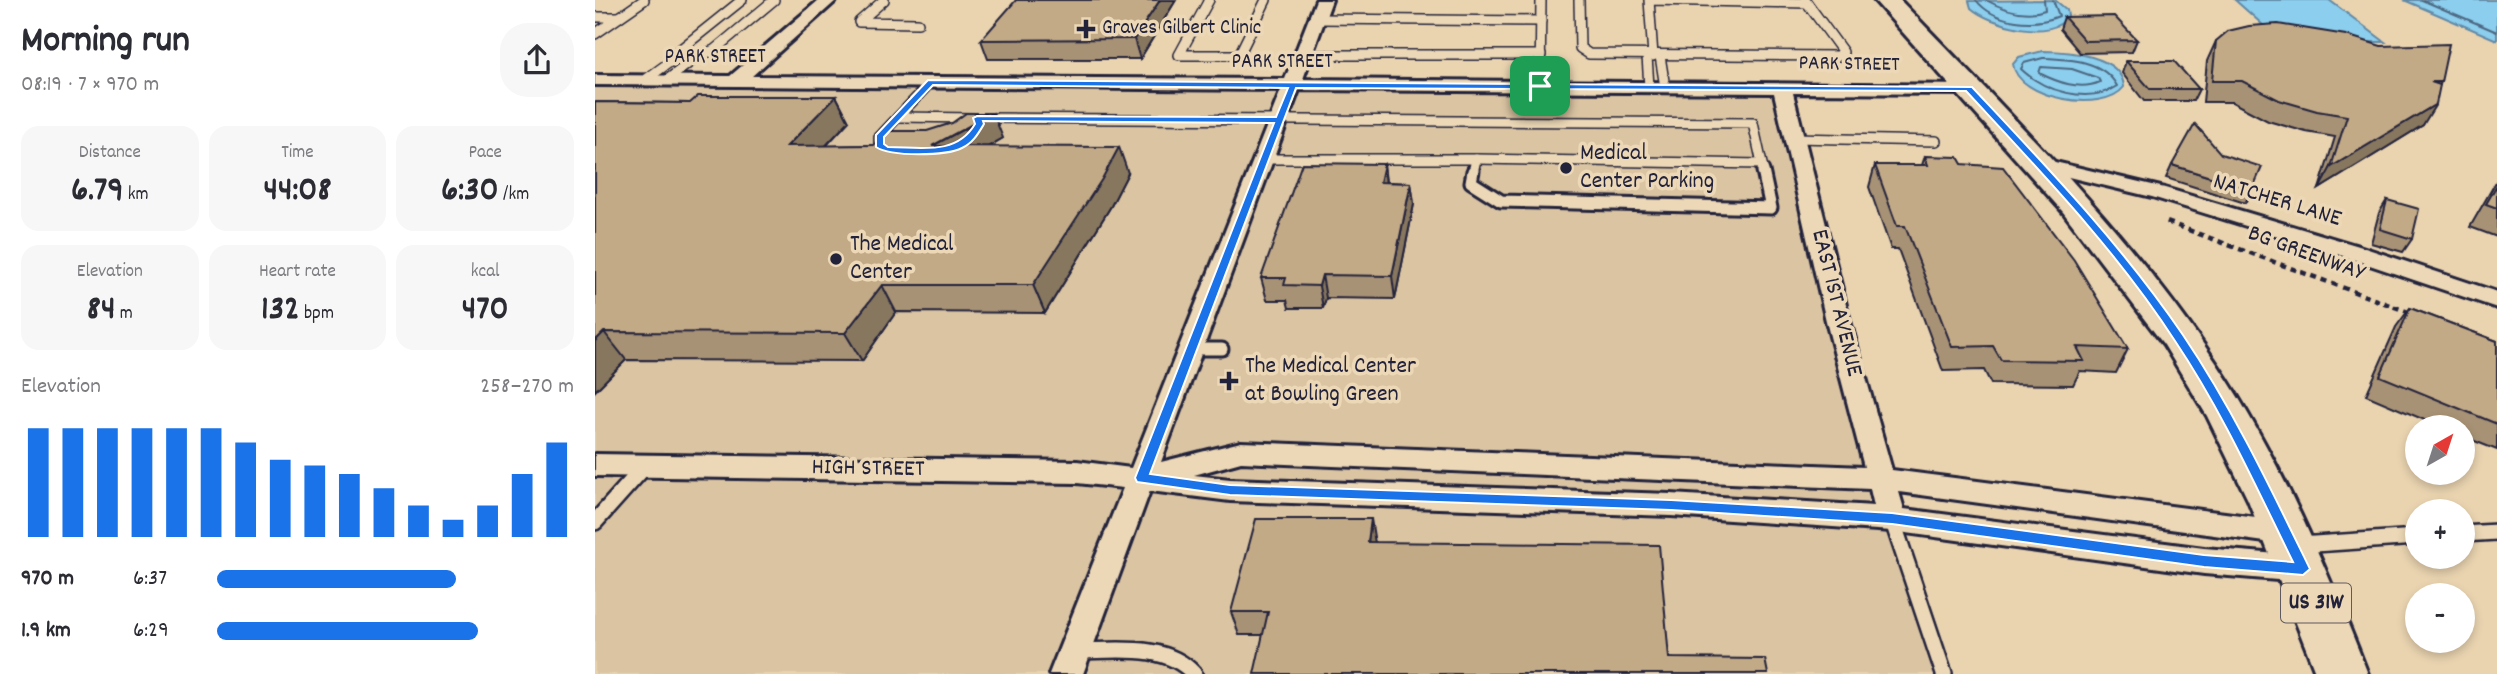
<!DOCTYPE html>
<html lang="en">
<head>
<meta charset="utf-8">
<style>
	:root { --surface:#fff; --page:#f7f7f7; --text:#2b2b33; --muted:#7c7c81; --accent:#1a73e8 }
	body { margin:0; font-family:Dekko,sans-serif; background:var(--page); color:var(--text); height:100vh; display:flex; flex-direction:column; font-size:26px; white-space:nowrap }
	* { box-sizing:border-box; margin:0 }
	p { font-size:23px; color:var(--muted) }
	.icon { flex:none; width:38px; height:38px; fill:none; stroke:currentColor; stroke-width:2; stroke-linecap:round; stroke-linejoin:round }
	.map { position:relative; flex:1; overflow:hidden }
	.side { display:flex; flex-direction:column; background:var(--surface); width:595px }
	.side>* { flex:none }
	.needle { width:46px; rotate:39deg }
	.controls { position:absolute; left:1810px; top:415px; display:grid; gap:14px }
	.controls a { display:grid; place-items:center; width:70px; height:70px; border-radius:50%; background:var(--surface); box-shadow:0 4px 10px #0003; font-size:35px }
	.pin { position:absolute; display:grid; place-items:center; width:60px; height:60px; color:#fff; margin:-30px; border-radius:14px; box-shadow:0 4px 10px #0006 }
	.round { display:grid; place-items:center; flex:none; width:74px; height:74px; border-radius:28px; background:var(--page) }
	.head { display:flex; align-items:center; justify-content:space-between; height:119px; padding:0 21px }
	h1 { font-size:38px; font-weight:800; line-height:52px }
	.metrics { display:grid; grid-template-columns:repeat(3,1fr); gap:10px; height:119px; padding:7px 21px }
	.metrics div { display:grid; align-content:center; border-radius:18px; background:var(--page); text-align:center }
	.metrics b { font-size:35px; font-weight:800 }
	.metrics small { font-size:19px; font-weight:400 }
	.metrics p { font-size:19px }
	.chart { height:196px; padding:14px 21px }
	.chart p { display:flex; justify-content:space-between }
	.chart svg { width:100%; height:126px; margin-top:7px; stroke:var(--accent); stroke-width:6 }
	ul { padding:0 21px; list-style:none; font-size:23px }
	li { display:grid; grid-template-columns:112px 84px 1fr; align-items:center; height:52px }
	li i { height:18px; border-radius:9px; background:var(--accent) }
	main { display:flex; flex:1; min-height:0 }
	.map>svg:first-child { display:block }
</style>
</head>
<body>
<main>
<section class="side">
<div class="head"><div><h1>Morning run</h1><p>08:19 · 7 × 970 m</p></div><a class="round"><svg class="icon" aria-label="share" viewBox="0 0 24 24"><path d="M12 15V3M7 8l5-5 5 5M5 13v7h14v-7"/></svg></a></div>
<div class="metrics">
<div><p>Distance</p><b>6.79<small> km</small></b></div>
<div><p>Time</p><b>44:08</b></div>
<div><p>Pace</p><b>6:30<small> /km</small></b></div>
</div>
<div class="metrics">
<div><p>Elevation</p><b>84<small> m</small></b></div>
<div><p>Heart rate</p><b>132<small> bpm</small></b></div>
<div><p>kcal</p><b>470</b></div>
</div>
<div class="chart"><p><span>Elevation</span>258–270 m</p>
<svg viewBox="0 0 160 44" preserveAspectRatio="none"><path d="M5 44V6M15 44V6M25 44V6M35 44V6M45 44V6M55 44V6M65 44V11M75 44V17M85 44V19M95 44V22M105 44V27M115 44V33M125 44V38M135 44V33M145 44V22M155 44V11"/></svg>
</div>
<ul>
<li><b>970 m</b>6:37<i style="width:67%"></i></li>
<li><b>1.9 km</b>6:29<i style="width:73%"></i></li>
</ul>
</section>
<div class="map">
<svg width="1902" height="674" viewBox="0 0 1902 674">
	<rect width="100%" height="100%" fill="#ead4b0"/>
	<filter id="ink" filterUnits="userSpaceOnUse"><feTurbulence type="fractalNoise" baseFrequency=".0143" numOctaves="2"/><feDisplacementMap in="SourceGraphic" scale="14" xChannelSelector="R" yChannelSelector="G"/><feConvolveMatrix kernelMatrix="1 2 1 2 8 2 1 2 1" color-interpolation-filters="sRGB"/></filter>
	<g filter="url(#ink)">
		<!-- built -->
		<path fill="#dac4a2" d="M0 81 1187 87 1349 674H0Z"/>
		<!-- water -->
		<g fill="#8cceed" stroke="#6289a6" stroke-width="2">
			<path d="M1460 0 1472 10 1473 16C1457 43 1394 24 1376 8L1374 1Z"/>
			<path d="M1640 0H1734L1790 42H1687Z"/>
			<path d="M1809 0H1902V40Z"/>
			<path d="M1448 51C1472 51 1527 55 1529 87 1509 114 1422 99 1418 64L1424 57Z"/>
		</g>
		<g fill="none" stroke-linecap="round" stroke-linejoin="round">
			<!-- shore -->
			<g stroke="#4c6782" stroke-width="2">
				<path d="M1381 0C1399 23 1438 27 1464 16L1458 0"/>
				<path d="M1391 0C1409 10 1430 17 1450 10L1449 0"/>
				<path d="M1827 0 1902 32"/>
				<path d="M1448 58C1475 59 1508 60 1522 86 1493 105 1449 91 1426 69L1429 63Z"/>
				<path d="M1446 67 1477 69 1503 78 1505 82C1485 91 1462 82 1444 73Z"/>
			</g>
			<!-- lane-far2 casing -->
			<g stroke="#22223b" stroke-width="12">
				<g id="lane-far2">
					<path d="M289 0 264 22 323 23"/>
					<path d="M614 0 584 55H644L671 0"/>
					<path d="M984 0 985 48 994 54 1247 56 1248 52 1210 0"/>
					<path d="M0 17H24"/>
					<path d="M722 19 946 21"/>
					<path d="M0 34 49 0"/>
					<path d="M709 55H946"/>
					<path d="M1052 56 1054 87"/>
					<path d="M1058 56 1054 0 1212 3"/>
					<path d="M1065 56 1070 87"/>
					<path d="M50 80 79 59 82 52 147 0"/>
					<path d="M72 80 102 57 119 50 179 0"/>
					<path d="M945 86 946 0"/>
					<path d="M303 117 381 118"/>
					<path d="M386 118 1158 123 1169 173"/>
					<path d="M1199 138 1341 141"/>
					<path d="M290 149 284 145V137L336 82"/>
					<path d="M670 159H881L878 173"/>
					<path d="M881 159 1166 164"/>
				</g>
			</g>
			<!-- lane-far1 casing -->
			<g stroke="#22223b" stroke-width="17">
				<g id="lane-far1">
					<path d="M878 171 876 182 906 201 1176 208 1168 171"/>
					<path d="M596 349H627"/>
				</g>
			</g>
			<!-- lane casing -->
			<g stroke="#22223b" stroke-width="20">
				<g id="lane">
					<path d="M1297 519 1349 674"/>
					<path d="M0 522 50 466"/>
					<path d="M1867 534 1902 532"/>
					<path d="M1705 545 1822 537"/>
					<path d="M480 651C519 651 571 642 599 674"/>
				</g>
			</g>
			<!-- street casing -->
			<g stroke="#22223b" stroke-width="6">
				<g id="street">
					<path d="M224 0H242L157 76 690 79 721 0H737L708 79 1380 85 1383 89 1380 93 1374 94 1198 93 1255 321 1297 470 1692 521 1702 525 1707 533 1702 541 1692 545 1304 492 1309 509 1609 548 1708 556 1719 560 1723 569 1719 578 1708 582 1609 574 1297 531 1076 516 635 501 555 491 488 674H454L528 488 482 483 0 476V454L482 461 536 468 686 90 0 85V75L135 76ZM704 90 1179 93 1231 321 1269 467 646 442 566 462ZM646 462 1275 489 1279 506 1076 494 635 479 599 475Z"/>
					<path d="M1443 158 1570 188 1764 246 1902 292V308L1748 256 1557 197 1436 168 1433 164 1436 160Z"/>
				</g>
			</g>
			<!-- primary casing -->
			<g stroke="#22223b" stroke-width="6">
				<path id="primary" d="M1279 0H1305C1416 116 1533 230 1622 364 1686 460 1731 567 1773 674H1721L1653 500 1612 416 1569 345 1468 212Z"/>
			</g>
			<!-- path -->
			<path stroke="#22223b" stroke-width="4.5" stroke-dasharray="6 5" stroke-linecap="butt" d="M1572 222 1816 313"/>
			<!-- lane-far2 -->
			<use href="#lane-far2" stroke="#ecd8b6" stroke-width="9"/>
			<!-- lane-far1 -->
			<use href="#lane-far1" stroke="#ecd8b6" stroke-width="11"/>
			<!-- lane -->
			<use href="#lane" stroke="#ecd8b6" stroke-width="15"/>
			<!-- street -->
			<use href="#street" fill="#ecd8b6" fill-rule="evenodd"/>
			<!-- primary -->
			<use href="#primary" fill="#ecd8b6" fill-rule="evenodd"/>
		</g>
		<!-- wall -->
		<g fill="#a89274" stroke="#22223b" stroke-width="2">
			<path d="M581 0 545 59H393L386 40Z"/>
			<path d="M1469 17 1542 40 1537 52 1485 53 1465 29Z"/>
			<path d="M1621 41 1846 82 1828 125 1724 189 1740 137 1711 132 1673 121 1637 102H1608L1612 61Z"/>
			<path d="M1531 61 1604 89 1598 101H1549L1527 73Z"/>
			<path d="M241 96 254 121 231 146 279 145 408 138 395 146 533 173 516 206 450 313 301 312 267 361 31 360 0 391V102L95 103Z"/>
			<path d="M1330 156 1367 164 1533 349 1521 373 1485 371 1478 385 1396 384 1389 370 1348 371 1303 249H1296L1274 187 1280 165H1327Z"/>
			<path d="M789 164 791 182 816 183 819 204 800 299 731 298 728 308H694L692 300H672L666 278Z"/>
			<path d="M1577 165 1657 190 1650 203 1571 178Z"/>
			<path d="M1902 180V237L1875 227Z"/>
			<path d="M1792 200 1817 239 1808 252 1776 243 1784 213Z"/>
			<path d="M1815 308 1902 341V450L1867 436V427H1846L1771 395 1801 327Z"/>
			<path d="M780 542 1074 658 1173 674 668 635H644L636 612Z"/>
		</g>
		<!-- shaded-wall -->
		<g fill="#88775e" stroke="#22223b" stroke-width="2">
			<path d="M565 0H581L545 59 539 39Z"/>
			<path d="M241 96 254 121 206 172 192 146Z"/>
			<path d="M1841 104 1828 125 1724 189 1736 167Z"/>
			<path d="M398 113 408 138 349 171 337 146Z"/>
			<path d="M524 147 533 173 516 206 450 313 438 285Z"/>
			<path d="M789 164 791 186 785 182Z"/>
			<path d="M816 183 819 204 800 299 797 276Z"/>
			<path d="M727 275 731 298 728 308 724 286Z"/>
			<path d="M287 285 301 312 267 361 250 333Z"/>
			<path d="M9 332 31 360 0 391V341Z"/>
			<path d="M776 519 780 543 773 542Z"/>
		</g>
		<!-- building -->
		<g fill="#c3aa87" stroke="#22223b" stroke-width="2">
			<path d="M421 0H565L539 39 386 40Z"/>
			<path d="M1519 16 1542 40 1490 41 1469 17Z"/>
			<path d="M1683 24 1751 35 1786 46 1854 44 1846 82H1836L1845 85 1841 104 1736 167 1752 116 1722 111 1684 100 1647 81H1617L1621 41 1633 31 1654 26Z"/>
			<path d="M1531 61H1579L1604 89H1555Z"/>
			<path d="M103 96H241L192 146 279 145 291 131H332L357 123 371 113H398L337 146 524 147 507 179 438 285H287L250 333 9 332 0 341V102L95 103Z"/>
			<path d="M1600 124 1626 154 1667 167 1657 190 1577 165Z"/>
			<path d="M1330 156 1363 157 1367 164 1408 167 1479 260 1533 349 1482 347 1489 361 1406 360 1398 346 1357 347 1310 226H1302L1280 165H1333Z"/>
			<path d="M707 163 789 164 785 182 816 183 797 276 727 275 724 286 689 285 691 278H666Z"/>
			<path d="M1902 185V208L1891 204Z"/>
			<path d="M1792 200 1824 209 1817 239 1785 229Z"/>
			<path d="M1815 308 1902 341V424L1785 376Z"/>
			<path d="M661 519H776L773 542 1064 545 1074 658 1170 659 1173 674H659L673 612H636Z"/>
		</g>
	</g>
	<!-- route -->
	<path fill="#1a73e8" stroke="#fff" stroke-width="2" fill-rule="evenodd" d="M333 80 1377 87C1451 166 1527 245 1588 335 1638 409 1676 489 1715 569L1708 575 1609 567 1297 524 1076 510 635 495 542 482 540 478 679 123 388 121 389 124C383 134 378 143 367 148 351 156 296 157 281 147V135ZM338 85 693 88 681 117 382 116 378 118 380 124C361 156 325 147 293 147L289 144V137ZM701 88 1371 91C1445 171 1521 250 1580 341 1627 411 1661 487 1698 562L1609 555 1297 513 1076 500 635 485 555 474Z"/>
	<!-- markers -->
	<g fill="#22223b" stroke="#ecd8b6" stroke-width="2.5">
		<path d="M487.5 18.5h7v7h7v7h-7v7h-7v-7h-7v-7h7z"/>
		<circle cx="971" cy="168" r="7"/>
		<circle cx="241" cy="259" r="7"/>
		<path d="M630.5 370.5h7v7h7v7h-7v7h-7v-7h-7v-7h7z"/>
	</g>
	<g text-anchor="middle" dominant-baseline="central" stroke-width="7" stroke-linejoin="round" paint-order="stroke">
		<!-- far-poi labels -->
		<g font-size="21" fill="#22223b" stroke="#ecd8b6" text-anchor="start">
			<text x="507" y="29">Graves Gilbert Clinic</text>
		</g>
		<!-- far-street labels -->
		<g font-size="21" fill="#22223b" stroke="#ecd8b6">
			<text x="120" y="58">PARK STREET</text>
			<text x="687" y="63">PARK STREET</text>
			<text transform="translate(1254 65) rotate(1)">PARK STREET</text>
		</g>
		<!-- shield labels -->
		<rect fill="#ecd8b6" stroke="#5f5960" stroke-width="2" x="1686" y="583.5" width="70" height="39" rx="5"/>
		<g font-size="23" font-weight="bold" fill="#22223b">
			<text x="1721" y="603">US 31W</text>
		</g>
		<!-- poi labels -->
		<g font-size="24" fill="#22223b" stroke="#ecd8b6" text-anchor="start">
			<text x="985" y="154">Medical<tspan x="985" dy="28">Center Parking</tspan></text>
			<text x="255" y="245">The Medical<tspan x="255" dy="28">Center</tspan></text>
			<text x="650" y="367">The Medical Center<tspan x="650" dy="28">at Bowling Green</tspan></text>
		</g>
		<!-- street labels -->
		<g font-size="24" fill="#22223b" stroke="#ecd8b6">
			<text transform="translate(1682 201) rotate(17)">NATCHER LANE</text>
			<text transform="translate(1711 254) rotate(20)">BG GREENWAY</text>
			<text transform="translate(1241 303) rotate(76)">EAST 1ST AVENUE</text>
			<text transform="translate(273 469) rotate(1)">HIGH STREET</text>
		</g>
	</g>
</svg>
<div class="controls">
<a><svg class="needle" viewBox="-14 -14 28 28"><path d="M0-13l5 13h-10z" fill="#e53935"/><path d="M0 13l5-13h-10z" fill="#7c7c81"/></svg></a>
<a>+</a>
<a>−</a>
</div>
<div class="pin" style="left:945px;top:86px;background:#1e9e55"><svg class="icon" aria-label="arrive" viewBox="0 0 24 24"><path d="M6 21V4h12l-3 4 3 4H6"/></svg></div>
</div>
</main>
</body>
</html>
